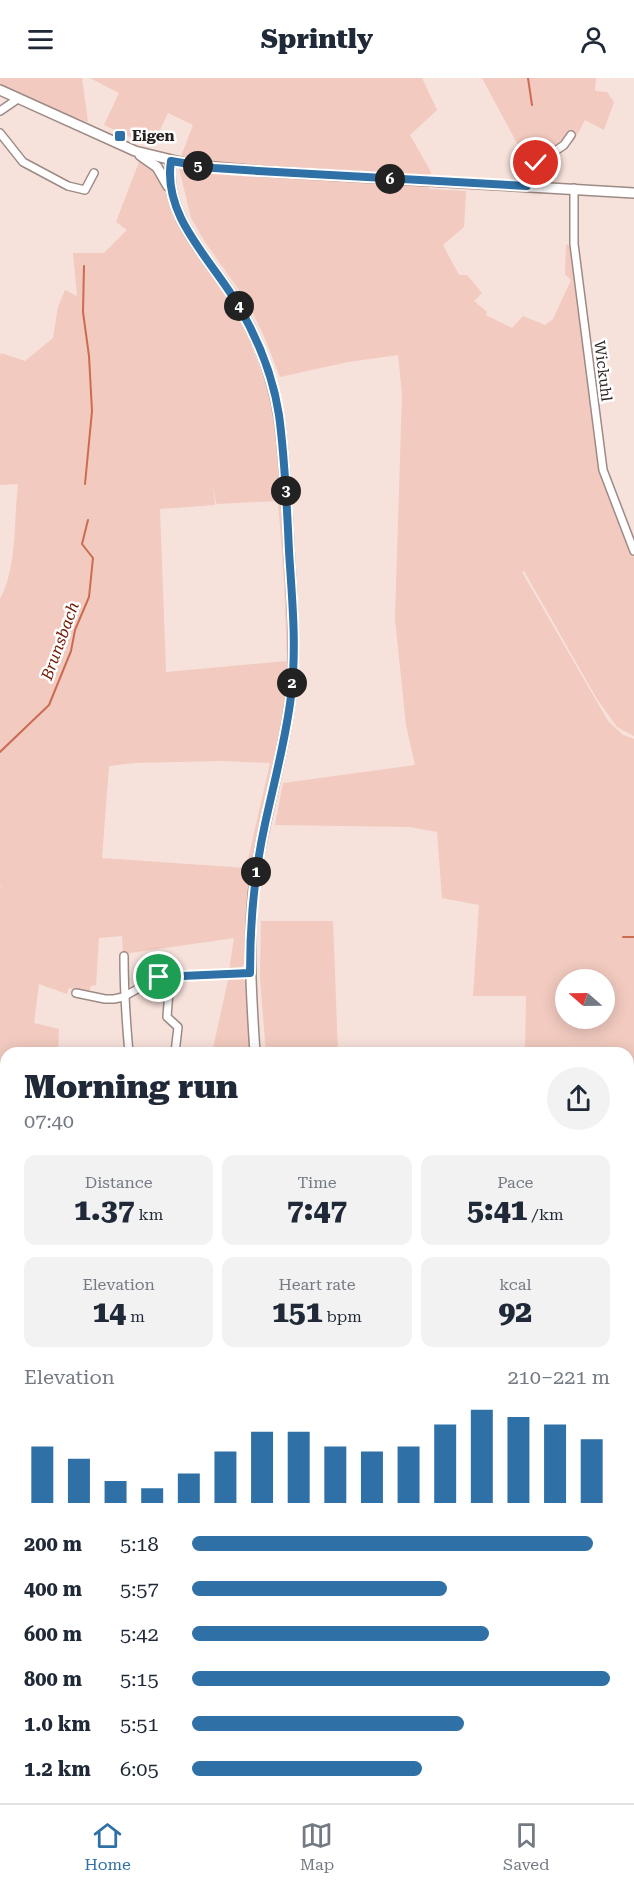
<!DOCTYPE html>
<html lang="en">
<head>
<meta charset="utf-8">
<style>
	:root { --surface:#fff; --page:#f2f2f3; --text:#1f2937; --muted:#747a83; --line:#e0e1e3; --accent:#2f71a7 }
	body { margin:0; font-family:"Roboto Serif",serif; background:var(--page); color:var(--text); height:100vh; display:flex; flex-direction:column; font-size:22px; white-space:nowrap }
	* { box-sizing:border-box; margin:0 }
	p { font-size:20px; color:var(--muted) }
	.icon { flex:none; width:33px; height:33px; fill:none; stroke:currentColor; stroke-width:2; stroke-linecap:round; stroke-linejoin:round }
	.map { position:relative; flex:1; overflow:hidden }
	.drawer { position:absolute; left:0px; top:969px; width:634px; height:756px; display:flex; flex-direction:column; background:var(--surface); border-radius:18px 18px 0 0; box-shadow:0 3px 15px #0003 }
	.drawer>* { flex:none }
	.needle { width:39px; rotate:290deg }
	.buttons { position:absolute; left:555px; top:891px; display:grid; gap:12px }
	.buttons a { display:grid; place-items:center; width:60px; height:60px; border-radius:50%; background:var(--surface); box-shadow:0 3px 15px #0003; font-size:30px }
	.pin { position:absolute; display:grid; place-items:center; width:51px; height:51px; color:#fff; margin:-26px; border:3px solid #fff; border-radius:50%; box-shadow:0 2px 6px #0007 }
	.km { position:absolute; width:30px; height:30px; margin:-15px; border-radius:50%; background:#222; color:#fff; font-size:16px; line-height:30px; text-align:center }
	.round { display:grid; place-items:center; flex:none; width:63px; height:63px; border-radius:32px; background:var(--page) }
	.summary { display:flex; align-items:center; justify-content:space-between; height:102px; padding:0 24px }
	h1 { font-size:33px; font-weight:800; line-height:45px }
	.figures { display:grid; grid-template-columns:repeat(3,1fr); gap:9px; height:102px; padding:6px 24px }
	.figures div { display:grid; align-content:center; border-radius:12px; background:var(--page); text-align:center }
	.figures b { font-size:30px; font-weight:800 }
	.figures small { font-size:16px; font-weight:400 }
	.figures p { font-size:16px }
	.chart { height:168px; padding:12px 24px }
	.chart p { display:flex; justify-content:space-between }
	.chart svg { width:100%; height:108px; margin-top:6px; stroke:var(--accent); stroke-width:6 }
	ul { padding:0 24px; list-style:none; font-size:20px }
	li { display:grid; grid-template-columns:96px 72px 1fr; align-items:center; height:45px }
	li i { height:15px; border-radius:8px; background:var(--accent) }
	header { display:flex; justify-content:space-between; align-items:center; height:78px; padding:0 24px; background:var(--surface); font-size:27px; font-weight:800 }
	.menu { display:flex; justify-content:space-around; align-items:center; height:84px; border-top:2px solid var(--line); background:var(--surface); font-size:16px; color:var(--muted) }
	.menu a { display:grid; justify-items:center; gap:3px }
	.menu .active { color:var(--accent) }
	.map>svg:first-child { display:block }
</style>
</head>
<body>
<header><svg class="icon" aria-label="menu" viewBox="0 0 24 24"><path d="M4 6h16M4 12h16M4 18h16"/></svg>Sprintly<svg class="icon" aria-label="person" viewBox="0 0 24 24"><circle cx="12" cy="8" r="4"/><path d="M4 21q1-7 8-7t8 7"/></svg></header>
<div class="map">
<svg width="634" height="1725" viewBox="0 0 634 1725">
	<rect width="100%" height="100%" fill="#f7e1db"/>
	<!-- green -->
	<g fill="#f2cabf" fill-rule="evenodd">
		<path d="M0 0H82L88 44 19 20 22 16 0 7Z"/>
		<path d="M90 0H422L437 32 410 57 431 94 429 111 466 113 464 149 443 167 459 197H467L482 215 474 223 487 234 486 237 512 250 523 238 545 247 553 241 571 202 565 196 566 166 573 170 601 395 634 480V658L617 649 597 621 524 493 522 494 608 643 623 657 634 661V1024L629 1023 628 975H525L526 918H473L479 827 442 820 437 754 410 749 275 747 283 705 415 687 406 647 395 541 402 316 398 277 348 284 280 299 264 258 246 222 205 164 191 140 178 86 193 47 168 35 152 69 104 47 119 15ZM566 902H604V940H566Z"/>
		<path d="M482 0H596L595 13 607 14 614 24 604 52 585 42 574 63 535 90 534 97Z"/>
		<path d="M139 84 150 88 161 100 174 138 221 210 246 253 265 304 267 301 278 348 290 569 285 633 246 883 242 889 229 893 234 860 123 876 122 858 99 860 96 907 91 908 89 913 69 910 67 916 39 906 34 945 59 951 58 975H6V1214L0 1211V809L3 810 0 808V521C17 491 14 440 18 406L0 407V278L1 275 25 283 53 260 58 229 65 212 77 218 73 175H104L127 152 116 144ZM213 405 216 426 278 423 284 503 287 583 166 594 160 431 215 427ZM221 683 270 685 246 790 102 780 109 688 134 685Z"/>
		<path d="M261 843H333L338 975H266L260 900Z"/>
		<path d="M229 898C237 898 243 899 247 906L253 975H212Z"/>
		<path d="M629 1140 634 1142V1480L630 1474 628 1476Z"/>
		<path d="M6 1428V1651L0 1648V1435Z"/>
		<path d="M136 1719H473L471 1725H137Z"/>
	</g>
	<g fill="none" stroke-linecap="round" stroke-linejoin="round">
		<!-- stream -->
		<g stroke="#cb6c52" stroke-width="2">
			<path d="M528 0 532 27"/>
			<path d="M84 188 83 234 89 278 92 333 85 406"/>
			<path d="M0 674 49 627 71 573 75 552 89 519 93 480 82 466 88 442"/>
			<path d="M623 859H634"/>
			<path d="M0 1073 6 1072"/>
			<path d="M0 1541 6 1533"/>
		</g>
		<!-- street casing -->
		<g stroke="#9e8a85" stroke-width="10">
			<g id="street">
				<path d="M0 33 19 20"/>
				<path d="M0 55 23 84 68 108 85 112 94 95"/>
				<path d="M527 108 532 89 564 67 571 57"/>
				<path d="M574 110V166L603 392 634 473"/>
				<path d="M124 878C124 911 126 942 129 975"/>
				<path d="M170 899 167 939 178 949 175 975"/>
				<path d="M76 915 105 921H114L123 919 159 899 250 895"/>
				<path d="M628 1071 634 1065"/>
				<path d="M0 1231 6 1221"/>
				<path d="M89 1719 115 1722 131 1721"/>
				<path d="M10 1725 23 1719"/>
			</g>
		</g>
		<!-- secondary casing -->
		<g stroke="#9e8a85" stroke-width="12">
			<g id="secondary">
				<path d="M0 12 135 73 193 87 258 93 634 115"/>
				<path d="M140 77 157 89 168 108"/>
				<path d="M171 83C162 138 212 183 238 226 258 261 273 299 279 339 285 383 287 428 289 473 292 521 296 569 291 617 284 677 265 735 256 794 247 855 251 914 255 975"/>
				<path d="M0 1652 6 1655"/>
			</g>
		</g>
		<!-- street -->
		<use href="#street" stroke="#fff" stroke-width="7"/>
		<!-- secondary -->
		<use href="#secondary" stroke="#fff" stroke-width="9"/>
	</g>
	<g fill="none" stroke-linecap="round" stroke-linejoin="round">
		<!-- route casing -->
		<g stroke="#fff" stroke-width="12">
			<path id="route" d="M159 899 250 895C250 845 254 796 265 746 274 704 286 661 291 618 297 569 292 521 289 473 287 427 285 382 279 337 273 298 258 261 238 227 213 183 162 139 171 83L214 90 258 93 527 108 528 97 536 85"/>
		</g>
		<!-- route -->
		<use href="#route" stroke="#2f71a7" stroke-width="8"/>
	</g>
	<!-- markers -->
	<rect fill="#2f71a7" stroke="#fff" stroke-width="2" x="114" y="52" width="12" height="12" rx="3"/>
	<g text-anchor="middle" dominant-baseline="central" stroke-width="5" stroke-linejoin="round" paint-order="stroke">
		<!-- poi labels -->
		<g font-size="15" font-weight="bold" fill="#29211f" stroke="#fff" text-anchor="start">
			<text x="132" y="58">Eigen</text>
		</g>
		<!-- street labels -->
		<g font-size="15" fill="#29211f" stroke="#fff">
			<text transform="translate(603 293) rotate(83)">Wickuhl</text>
		</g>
		<!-- water labels -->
		<g font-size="16" font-style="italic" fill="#701900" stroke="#fff">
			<text transform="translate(60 563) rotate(-70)">Brunsbach</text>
		</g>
	</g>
</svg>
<div class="buttons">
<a><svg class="needle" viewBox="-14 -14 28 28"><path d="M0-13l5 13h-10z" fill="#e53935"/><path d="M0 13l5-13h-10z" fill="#747a83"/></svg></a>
</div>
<div class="pin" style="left:159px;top:899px;background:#1e9e55"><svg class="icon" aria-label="arrive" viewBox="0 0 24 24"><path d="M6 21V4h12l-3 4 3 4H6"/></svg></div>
<div class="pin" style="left:536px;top:85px;background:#d93025"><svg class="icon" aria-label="check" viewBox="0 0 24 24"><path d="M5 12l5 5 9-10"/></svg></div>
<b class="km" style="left:256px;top:794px">1</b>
<b class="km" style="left:292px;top:605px">2</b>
<b class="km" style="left:286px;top:413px">3</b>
<b class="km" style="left:239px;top:228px">4</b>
<b class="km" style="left:198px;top:88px">5</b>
<b class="km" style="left:390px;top:101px">6</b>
<section class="drawer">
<div class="summary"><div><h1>Morning run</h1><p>07:40</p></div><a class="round"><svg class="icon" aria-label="share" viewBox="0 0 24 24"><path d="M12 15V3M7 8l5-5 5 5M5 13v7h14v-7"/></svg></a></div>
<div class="figures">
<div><p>Distance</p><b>1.37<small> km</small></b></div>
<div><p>Time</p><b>7:47</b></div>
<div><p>Pace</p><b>5:41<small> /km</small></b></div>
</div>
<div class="figures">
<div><p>Elevation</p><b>14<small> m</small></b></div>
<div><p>Heart rate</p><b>151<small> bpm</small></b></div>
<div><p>kcal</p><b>92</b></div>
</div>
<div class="chart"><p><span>Elevation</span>210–221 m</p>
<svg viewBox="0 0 160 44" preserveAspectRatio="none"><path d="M5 44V21M15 44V26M25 44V35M35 44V38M45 44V32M55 44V23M65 44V15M75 44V15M85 44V21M95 44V23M105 44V21M115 44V12M125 44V6M135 44V9M145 44V12M155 44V18"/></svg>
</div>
<ul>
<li><b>200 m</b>5:18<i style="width:96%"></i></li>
<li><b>400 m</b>5:57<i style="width:61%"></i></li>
<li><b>600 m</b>5:42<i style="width:71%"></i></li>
<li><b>800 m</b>5:15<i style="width:100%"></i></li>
<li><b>1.0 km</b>5:51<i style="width:65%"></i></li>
<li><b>1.2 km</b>6:05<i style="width:55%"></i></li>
</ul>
</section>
</div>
<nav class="menu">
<a class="active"><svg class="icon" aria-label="home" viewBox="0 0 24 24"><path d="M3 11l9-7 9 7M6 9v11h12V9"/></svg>Home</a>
<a><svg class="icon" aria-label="map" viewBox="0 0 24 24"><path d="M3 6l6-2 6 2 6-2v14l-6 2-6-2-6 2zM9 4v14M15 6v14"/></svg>Map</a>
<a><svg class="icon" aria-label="saved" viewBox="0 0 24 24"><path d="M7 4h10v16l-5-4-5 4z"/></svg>Saved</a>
</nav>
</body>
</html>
